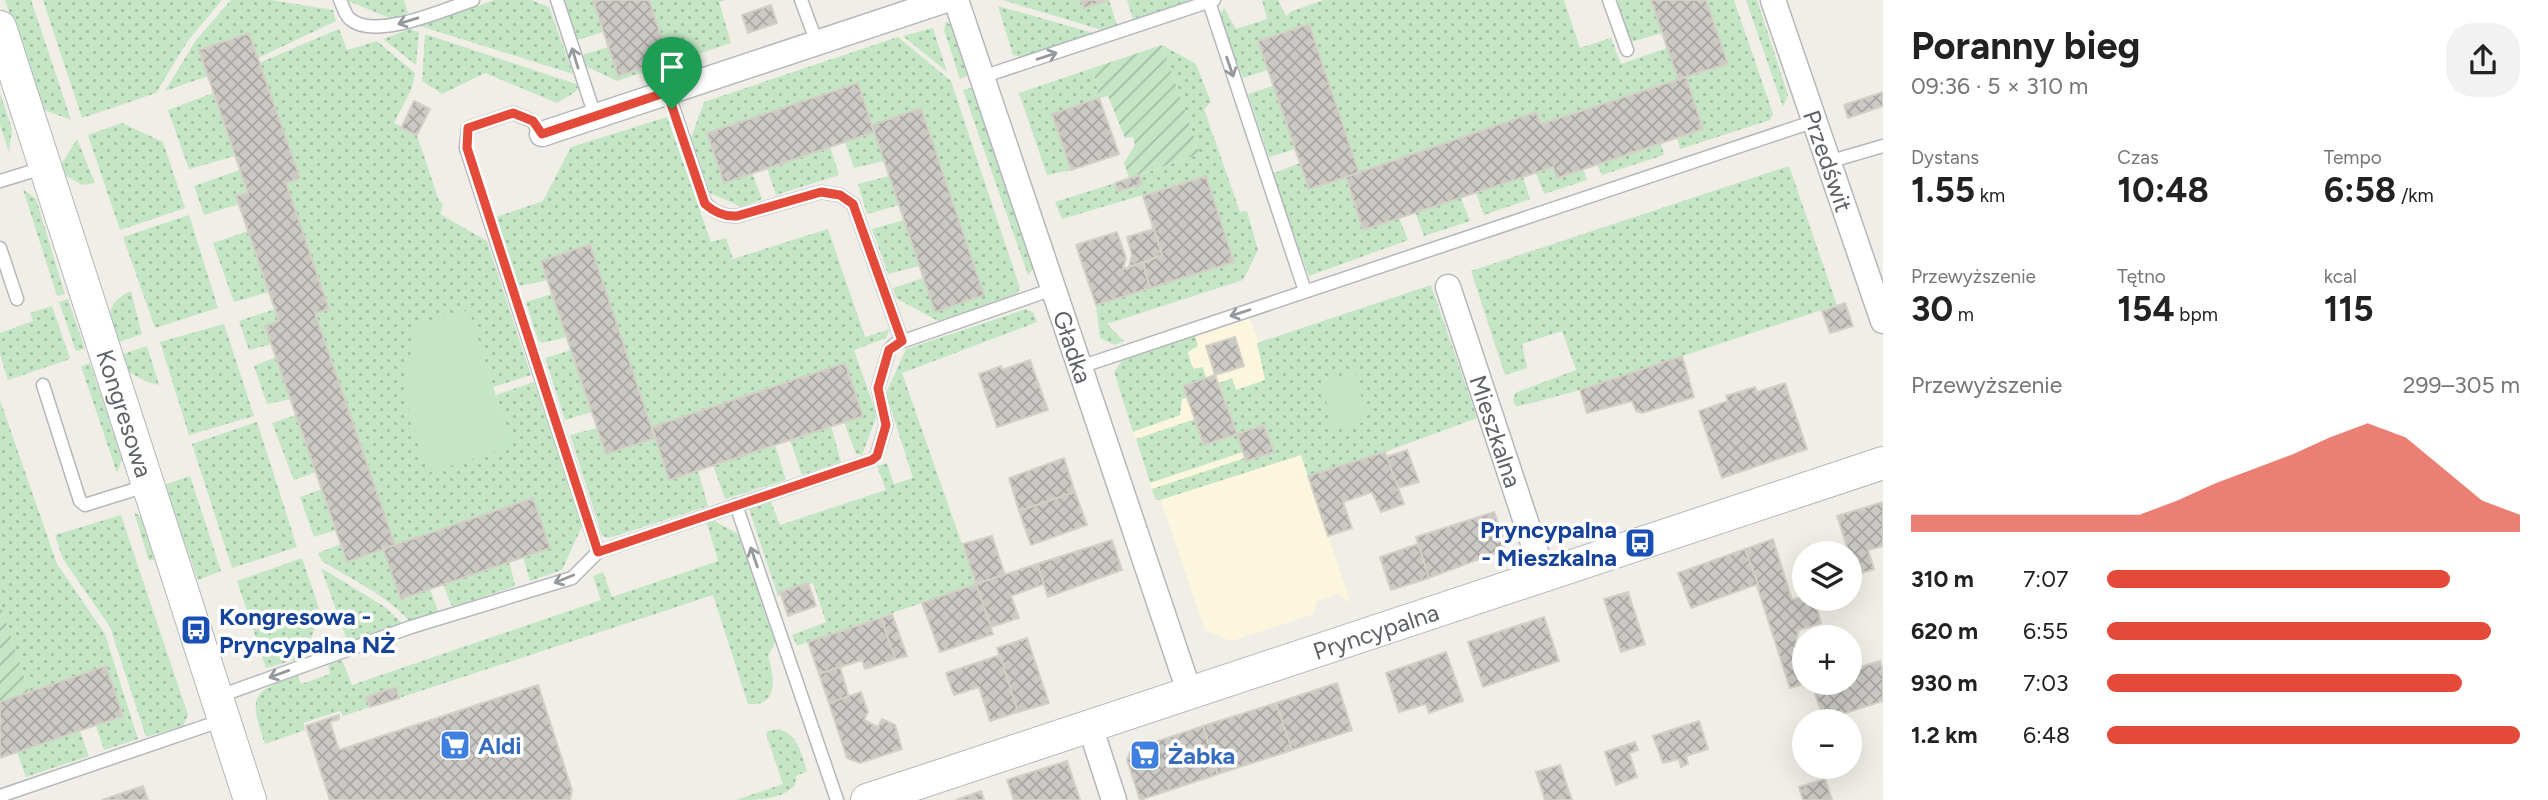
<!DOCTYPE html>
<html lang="pl">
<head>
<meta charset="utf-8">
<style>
	:root { --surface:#fff; --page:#f2f2f2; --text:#222; --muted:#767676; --accent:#e34a39 }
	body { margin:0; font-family:Figtree,sans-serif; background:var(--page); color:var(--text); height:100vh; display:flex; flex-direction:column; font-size:26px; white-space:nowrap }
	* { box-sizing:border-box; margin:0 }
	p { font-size:23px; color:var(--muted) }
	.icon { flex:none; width:38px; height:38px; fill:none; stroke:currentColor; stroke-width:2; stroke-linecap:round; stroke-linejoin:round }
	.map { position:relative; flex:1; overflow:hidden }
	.drawer { display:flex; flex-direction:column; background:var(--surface); width:665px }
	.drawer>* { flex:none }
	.fabs { position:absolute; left:1792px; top:541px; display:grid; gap:14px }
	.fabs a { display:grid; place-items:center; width:70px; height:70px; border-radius:50%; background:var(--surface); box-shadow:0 7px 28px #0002; font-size:35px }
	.pin { position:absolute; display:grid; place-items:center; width:60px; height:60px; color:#fff; margin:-72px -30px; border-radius:50% 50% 50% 0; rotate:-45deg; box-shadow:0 0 7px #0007 }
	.pin .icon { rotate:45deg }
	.round { display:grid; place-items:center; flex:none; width:74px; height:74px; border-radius:28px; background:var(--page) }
	.summary { display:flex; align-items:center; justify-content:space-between; height:119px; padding:0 28px }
	h1 { font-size:38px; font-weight:700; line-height:52px }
	.stats { display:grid; grid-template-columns:repeat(3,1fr); gap:10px; height:119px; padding:7px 28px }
	.stats div { display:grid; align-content:center }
	.stats b { font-size:35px; font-weight:700 }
	.stats small { font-size:19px; font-weight:400 }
	.stats p { font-size:19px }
	.chart { height:196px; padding:14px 28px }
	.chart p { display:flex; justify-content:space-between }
	.chart svg { width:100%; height:126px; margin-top:7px; fill:var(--accent); opacity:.7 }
	ul { padding:0 28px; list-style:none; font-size:23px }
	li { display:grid; grid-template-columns:112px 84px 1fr; align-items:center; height:52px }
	li i { height:18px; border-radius:9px; background:var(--accent) }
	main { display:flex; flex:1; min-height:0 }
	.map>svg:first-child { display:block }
</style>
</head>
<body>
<main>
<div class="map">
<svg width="1883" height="800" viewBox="0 0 1883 800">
	<defs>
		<pattern id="grass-dots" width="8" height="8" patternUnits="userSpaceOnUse" patternTransform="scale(1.75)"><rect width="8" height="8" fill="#c4e6c5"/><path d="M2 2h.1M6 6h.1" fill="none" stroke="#a2bea4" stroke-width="1.8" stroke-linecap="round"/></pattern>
		<pattern id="garden-furrows" width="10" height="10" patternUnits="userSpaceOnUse" patternTransform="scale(1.75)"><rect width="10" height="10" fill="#c4e6c5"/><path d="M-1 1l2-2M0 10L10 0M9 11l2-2" fill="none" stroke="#a2bea4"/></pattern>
		<pattern id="building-cross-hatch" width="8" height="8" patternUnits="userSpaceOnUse" patternTransform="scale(1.75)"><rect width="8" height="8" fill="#cbc9c4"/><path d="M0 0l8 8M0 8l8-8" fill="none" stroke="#a8a7a3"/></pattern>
	</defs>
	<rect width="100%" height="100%" fill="#f0eee7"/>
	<!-- commercial -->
	<path fill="#fdf6df" d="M1249 317 1301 455 1351 604 1338 593 1317 601 1314 614 1231 641 1205 630 1161 501 1155 499 1114 372 1123 359Z"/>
	<!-- grass -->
	<g fill="url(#grass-dots)">
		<path d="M5 0H31L71 120 42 109Z"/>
		<path d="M43 0H222L187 42 156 93 82 118Z"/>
		<path d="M231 0H271L333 10 336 21 258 58 249 33 199 50 208 76 165 91 196 40Z"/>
		<path d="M346 0H404L408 13 392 19Z"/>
		<path d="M495 0H531L549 7 573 74 420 26Z"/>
		<path d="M564 0H593L603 32 577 40Z"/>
		<path d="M649 0H726L719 2 731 43 617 81 585 66 582 57 585 54 608 47 618 76 668 59Z"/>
		<path d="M1002 0H1081L1084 8 1109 0 1117 25 1102 30Z"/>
		<path d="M1127 0H1195L1133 19Z"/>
		<path d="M1262 0H1278L1286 16 1292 11 1324 0H1564L1580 48 1611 38 1621 64 1667 48 1678 79 1541 124 1536 112 1359 173 1258 41 1268 70 1243 78 1219 16 1224 8 1236 29 1267 19Z"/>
		<path d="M1617 0H1651L1662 33 1631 42Z"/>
		<path d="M1706 0H1734L1773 114 1770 120 1680 149 1677 138 1703 128 1686 77 1727 64Z"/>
		<path d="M1746 0H1757L1788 95 1783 107Z"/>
		<path d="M998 6 1093 33 1022 57 1013 55Z"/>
		<path d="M946 21 955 30 970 75 960 79 944 30Z"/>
		<path d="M933 28 947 72 903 36Z"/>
		<path d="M339 29 347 50 377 41 415 73 412 88 394 123 417 135 439 201 443 204 440 214 487 241 531 375 493 387 469 311 511 447 496 395 534 382 583 524 562 570 530 581 523 557 395 545 315 313 286 183 299 178 259 63Z"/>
		<path d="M410 29 419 32 416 65 383 39Z"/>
		<path d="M425 34 579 85 575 92 557 103 485 73 442 94 422 81Z"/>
		<path d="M898 37 951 81 1020 288 1015 296 938 321 896 298 893 288 923 278 935 312 984 295 921 108 872 125 857 83 708 133 752 173 762 199 742 207 710 193 691 138 704 102Z"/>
		<path d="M1162 45 1196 64 1211 102 1204 109 1240 212 1247 211 1258 250 1243 280 1107 324 1124 341 1115 345 1100 338 1096 305 1234 262 1206 176 1062 219 1055 202 1115 183 1118 191 1142 184 1139 175 1200 154Z"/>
		<path d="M1093 68 1099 98 1052 114 1071 170 1047 175 1019 93Z"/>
		<path d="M1273 86 1295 149 1269 157 1248 94Z"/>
		<path d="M974 87 1034 268 1028 275 963 90Z"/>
		<path d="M0 93 12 129 9 152 0 125Z"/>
		<path d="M213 93 235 156 189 169 168 110Z"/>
		<path d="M667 117 711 242 726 238 733 259 828 229 865 337 890 329 886 338 854 350 877 415 862 455 856 454 844 422 863 416 845 363 652 427 590 245 541 261 548 280 519 286 496 217 543 201 571 147Z"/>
		<path d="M122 123 163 142 185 208 120 230 88 135Z"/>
		<path d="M874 132 884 161 854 168 845 142Z"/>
		<path d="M77 139 95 183 82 185 63 174 60 166Z"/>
		<path d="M1661 143 1664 155 1602 175 1597 164Z"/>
		<path d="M830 147 839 175 776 195 767 168Z"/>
		<path d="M1300 163 1309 189 1346 177 1399 218 1408 240 1309 276 1272 174Z"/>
		<path d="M1789 166 1837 305 1580 390 1516 407 1513 401 1515 393 1576 370 1562 331 1522 344 1527 368 1505 375 1471 271Z"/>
		<path d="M1553 167 1557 178 1583 169 1587 180 1544 194 1536 173Z"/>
		<path d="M240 170 248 193 237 196 239 204 204 215 194 186Z"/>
		<path d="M889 176 899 205 867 214 858 184Z"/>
		<path d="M1523 177 1530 199 1484 215 1476 193Z"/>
		<path d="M23 189 36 199 65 294 57 296Z"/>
		<path d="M1461 198 1470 221 1424 236 1415 212Z"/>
		<path d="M189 215 218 308 155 328 123 237Z"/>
		<path d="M904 220 919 266 888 274 872 229Z"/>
		<path d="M248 231 269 292 234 302 213 243Z"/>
		<path d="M1431 285 1477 418 1385 452 1308 476 1301 455 1160 500 1155 499 1152 489 1245 458 1246 461 1273 452 1264 425 1237 434 1243 452 1150 483 1136 439 1195 419 1204 444 1236 434 1219 383 1232 378 1236 390 1265 380 1257 343Z"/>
		<path d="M131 291 142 334 119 342C110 316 102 305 131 291Z"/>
		<path d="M552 294 567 337 542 343 538 340 526 302Z"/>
		<path d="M68 299 85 349 76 351 59 302Z"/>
		<path d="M52 306 70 359 8 380 0 355V333L33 321 30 313Z"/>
		<path d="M275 309 279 321 272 344 249 350 239 321Z"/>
		<path d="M1026 309 1033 312 1037 322 902 373 976 584 797 646 792 635 826 622 813 583 778 596 749 509 771 502 780 525 886 490 877 466 887 463 894 484 913 478 886 393 906 349Z"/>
		<path d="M224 324 254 416 189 435 160 342Z"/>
		<path d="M1195 335 1198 346 1188 352 1193 369 1203 367 1206 378 1184 386 1188 397 1182 399 1180 415 1133 432 1114 372 1123 359Z"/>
		<path d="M147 346 159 385 147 382 127 371 123 354Z"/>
		<path d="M571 350 592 412 565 420 545 358Z"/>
		<path d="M276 357 291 399 267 404 254 366Z"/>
		<path d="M90 363 122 459 117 473 81 366Z"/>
		<path d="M0 400 57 564 105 634 138 739 104 750 96 726 123 716 106 666 29 692 0 603Z"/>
		<path d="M296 415 316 472 294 480 272 423Z"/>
		<path d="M257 422 297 547 232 568 192 444Z"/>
		<path d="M831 426 841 462 802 475 790 440Z"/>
		<path d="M597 428 606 454 655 438 669 480 698 471 708 506 609 538 602 536 570 435Z"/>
		<path d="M775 445 786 480 725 499 713 465Z"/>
		<path d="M190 476 221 571 198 580 164 485Z"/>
		<path d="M322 489 336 530 314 537 300 497Z"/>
		<path d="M134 512 142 518 155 559 149 561Z"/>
		<path d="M121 515 188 715 183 726 146 737 110 627 63 559 55 535Z"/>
		<path d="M714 521 740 535 777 639 768 656C774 676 780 707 748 704L713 595 399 698 395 687 367 697 370 707 343 716 340 711 303 723 305 730 265 744C249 697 250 691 298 676L301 684 330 674 328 665 342 660 352 685 601 600 593 576 603 572 612 597 718 561 707 523Z"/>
		<path d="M341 544 347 562 383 549 401 599 430 589 438 611 410 622C388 596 351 579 322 561L318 553Z"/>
		<path d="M302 558 321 614 302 658 266 668 237 581Z"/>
		<path d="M509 562 515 584 513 587 455 606 451 605 443 584Z"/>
		<path d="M321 568 385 607 403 624 353 641 346 637Z"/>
		<path d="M779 729C799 736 801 753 807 771L796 776 795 785C782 800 755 800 736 800L783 784 766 734 768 731Z"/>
		<path d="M80 731 89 756 26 777 17 752Z"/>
	</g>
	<!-- park -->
	<g fill="#c4e6c5">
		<path d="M469 310 512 447 428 473 403 392 416 326Z"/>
		<path d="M1355 373 1368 421 1334 430 1321 382Z"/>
	</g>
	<!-- garden -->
	<g fill="url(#garden-furrows)">
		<path d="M1162 45 1200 154 1129 178 1124 163 1135 145 1133 137 1125 138 1108 96 1099 98 1093 68Z"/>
		<path d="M0 603 29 692 0 702Z"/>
	</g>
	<!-- building -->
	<g fill="url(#building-cross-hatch)" stroke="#d4d0c5" stroke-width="2">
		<path d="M593 0H649L669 59 618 76Z"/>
		<path d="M1081 0H1109L1084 8Z"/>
		<path d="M1651 0H1706L1728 64 1678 79Z"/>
		<path d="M771 5 777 23 748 33 742 15Z"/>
		<path d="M1309 24 1359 173 1309 189 1258 41Z"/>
		<path d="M249 33 300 178 286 183 329 309 315 313 395 545 347 562 265 326 279 321 236 196 248 193 199 50Z"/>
		<path d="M1686 77 1703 129 1557 178 1553 167 1363 230 1346 177 1536 112 1541 124Z"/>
		<path d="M858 83 874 132 724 183 707 133Z"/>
		<path d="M1883 92V106L1848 118 1844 105Z"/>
		<path d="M1099 98 1119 154 1071 170 1052 114Z"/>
		<path d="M414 101 430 109 417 135 401 128Z"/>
		<path d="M921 108 984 295 935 312 872 125Z"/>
		<path d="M1139 175 1142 184 1118 191 1115 183Z"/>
		<path d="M1206 176 1234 262 1150 288 1143 263 1162 255 1143 196Z"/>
		<path d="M1154 229 1162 255 1129 267 1132 255 1127 237Z"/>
		<path d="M1117 232 1126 258 1123 269 1143 263 1150 288 1096 305 1076 245Z"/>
		<path d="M590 244 655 438 606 454 541 261Z"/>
		<path d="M1845 303 1853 326 1830 333 1822 311Z"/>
		<path d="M1235 337 1244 366 1215 375 1206 346Z"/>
		<path d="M1682 356 1694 397 1642 413 1636 411 1632 401 1587 413 1580 390Z"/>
		<path d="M1030 360 1048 410 997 427 979 374 1001 366 1002 370Z"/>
		<path d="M845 363 863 416 669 480 652 427Z"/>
		<path d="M1215 375 1237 434 1204 445 1183 386Z"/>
		<path d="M1785 383 1807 449 1722 478 1699 411 1728 401 1726 396 1755 387 1757 392Z"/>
		<path d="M1264 425 1274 452 1246 461 1237 434Z"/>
		<path d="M1407 450 1419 482 1398 488 1386 457Z"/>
		<path d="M1385 452 1404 504 1381 512 1372 492 1343 502 1352 528 1328 536 1308 476Z"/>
		<path d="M1064 458 1075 492 1019 511 1009 478Z"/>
		<path d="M1075 492 1087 525 1031 545 1019 511Z"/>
		<path d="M533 498 550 548 401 599 383 549Z"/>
		<path d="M1883 502V546L1868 550 1874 569 1856 575 1837 516Z"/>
		<path d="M1494 512 1505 541 1503 550 1429 578 1416 537Z"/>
		<path d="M992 536 1005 575 976 584 963 544Z"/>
		<path d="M1773 539 1792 600 1804 596V598H1814L1821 623 1799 630 1796 640 1799 651 1804 653V682H1810L1790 688 1745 549Z"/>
		<path d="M1112 540 1122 570 1048 597 1037 564Z"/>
		<path d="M1418 544 1429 578 1391 590 1380 557Z"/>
		<path d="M1745 549 1758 584 1691 608 1678 573Z"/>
		<path d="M1037 564 1044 584 1011 596 1019 618 991 627 976 584Z"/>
		<path d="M808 583 816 606 788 616 780 592Z"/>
		<path d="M976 584 993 634 940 652 922 603Z"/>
		<path d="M1628 592 1645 644 1621 652 1604 599Z"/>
		<path d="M892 614 907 656 895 659 881 618Z"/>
		<path d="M1544 617 1559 661 1483 687 1468 642Z"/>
		<path d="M881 618 895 659 865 669 862 660 819 674 808 642Z"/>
		<path d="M1027 638 1049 703 1018 712 997 648Z"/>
		<path d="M1446 652 1463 701 1429 713 1426 704 1399 712 1386 673Z"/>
		<path d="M1000 655 1018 712 990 721 979 687 954 695 946 673Z"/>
		<path d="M1880 661 1883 671V701L1824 720 1811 682H1850V670Z"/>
		<path d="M106 666 123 716 0 758V702Z"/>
		<path d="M840 667 849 698 829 703 819 674Z"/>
		<path d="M1337 683 1352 730 1292 750 1276 703Z"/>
		<path d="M538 685 572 790 570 800H330L306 726 339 715V719L330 722 339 750Z"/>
		<path d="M396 687 399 698 370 707 366 697Z"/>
		<path d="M861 692 868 712 864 720 878 727 882 719 895 725 902 749 860 763 847 758 829 703Z"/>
		<path d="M1276 703 1292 750 1218 774 1203 726Z"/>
		<path d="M1699 721 1708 749 1686 756 1688 764 1681 767 1679 759 1663 763 1653 736Z"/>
		<path d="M1203 726 1218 774 1140 800 1127 760 1131 750Z"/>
		<path d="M1635 742 1638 750 1629 753 1637 777 1616 785 1605 752Z"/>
		<path d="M1067 761 1080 800H1014L1007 780Z"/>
		<path d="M1560 765 1572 800H1545L1536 772Z"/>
		<path d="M1825 779 1832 800H1803L1799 787Z"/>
		<path d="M143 786 148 800H102Z"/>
		<path d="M981 791 984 800H956Z"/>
	</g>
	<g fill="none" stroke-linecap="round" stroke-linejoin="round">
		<!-- service casing -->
		<g stroke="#b4b7bb" stroke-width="15">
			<g id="service">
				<path d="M340 0C343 6 345 15 350 19 375 41 445 9 473 0"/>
				<path d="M557 0 595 116"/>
				<path d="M801 0 817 43"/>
				<path d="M1609 0 1627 50"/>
				<path d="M1209 2 1305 291"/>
				<path d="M982 77 1214 0"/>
				<path d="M668 92 705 203C714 212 724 217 737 216L821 192 840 195 853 204 902 341"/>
				<path d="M542 134 532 121 513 113 468 128 466 148 598 552"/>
				<path d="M1828 162 1883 146"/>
				<path d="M0 181 46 167"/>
				<path d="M0 248 17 299"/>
				<path d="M1080 367 1815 121"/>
				<path d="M43 385 80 501 85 505 149 485"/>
				<path d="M736 505 837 800"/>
				<path d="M217 697 411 627 572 578 598 552 872 460 877 455 886 425 878 388 889 350 895 344 1053 289"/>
				<path d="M0 796 223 720"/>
			</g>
		</g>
		<!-- minor casing -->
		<g stroke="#b4b7bb" stroke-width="27">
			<g id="minor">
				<path id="s1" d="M956 0 1190 694"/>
				<path id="s2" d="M1773 0 1883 321"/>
				<path d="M542 134 946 0"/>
				<path id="s3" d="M1448 287 1544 576"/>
				<path d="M1090 726 1114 800"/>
			</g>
		</g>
		<!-- tertiary casing -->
		<g stroke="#b4b7bb" stroke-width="34">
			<g id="tertiary">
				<path id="s4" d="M0 27 250 800"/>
				<path id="s5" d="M867 800 1883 463"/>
			</g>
		</g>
		<!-- service -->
		<use href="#service" stroke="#fff" stroke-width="12"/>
		<!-- minor -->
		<use href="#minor" stroke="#fff" stroke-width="24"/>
		<!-- tertiary -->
		<use href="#tertiary" stroke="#fff" stroke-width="32"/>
	</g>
	<!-- one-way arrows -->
	<defs><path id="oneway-shaft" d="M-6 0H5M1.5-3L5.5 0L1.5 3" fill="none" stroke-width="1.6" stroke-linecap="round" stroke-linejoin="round" transform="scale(1.75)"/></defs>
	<g stroke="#96999c">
		<use href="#oneway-shaft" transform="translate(408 21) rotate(163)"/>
		<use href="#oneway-shaft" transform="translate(1047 56) rotate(-18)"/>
		<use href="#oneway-shaft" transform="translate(575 58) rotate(-107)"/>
		<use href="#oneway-shaft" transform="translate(1230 67) rotate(71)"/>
		<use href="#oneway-shaft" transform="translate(1240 313) rotate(162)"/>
		<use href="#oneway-shaft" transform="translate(754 557) rotate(-109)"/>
		<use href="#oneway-shaft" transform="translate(564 579) rotate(158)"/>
		<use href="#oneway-shaft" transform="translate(279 674) rotate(160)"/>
	</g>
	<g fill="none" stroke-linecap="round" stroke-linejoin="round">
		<!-- route casing -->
		<g stroke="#fff" stroke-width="14">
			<path id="route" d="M667 92 705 204C714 212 724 217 737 216L821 192 840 195 853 204 902 341 889 350 878 388 886 425 877 456 872 460 598 552 467 148 468 128 513 113 533 121 542 134Z"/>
		</g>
		<!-- route -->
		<use href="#route" stroke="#e34a39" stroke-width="9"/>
	</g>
	<!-- icons -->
	<defs>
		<g id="bus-square" transform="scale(1.575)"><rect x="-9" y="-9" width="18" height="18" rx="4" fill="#1a4fb4" stroke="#fff"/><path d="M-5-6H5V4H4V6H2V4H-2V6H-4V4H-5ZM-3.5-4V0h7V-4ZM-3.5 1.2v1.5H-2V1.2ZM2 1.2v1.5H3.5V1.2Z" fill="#fff"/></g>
		<g id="supermarket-square" transform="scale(1.575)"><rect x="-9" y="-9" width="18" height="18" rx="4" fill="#3f7fe0" stroke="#fff"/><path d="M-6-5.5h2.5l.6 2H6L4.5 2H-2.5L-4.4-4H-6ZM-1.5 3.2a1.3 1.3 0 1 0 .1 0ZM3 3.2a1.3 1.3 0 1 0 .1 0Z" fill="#fff"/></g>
	</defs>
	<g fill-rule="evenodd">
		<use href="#bus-square" x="1640" y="543"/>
		<use href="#bus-square" x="196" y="630"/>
		<use href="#supermarket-square" x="455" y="745"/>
		<use href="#supermarket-square" x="1145" y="755"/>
	</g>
	<g text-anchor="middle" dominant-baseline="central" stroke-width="7" stroke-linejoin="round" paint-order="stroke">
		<!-- street labels -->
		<g font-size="24" fill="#5e6266" stroke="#fff">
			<text stroke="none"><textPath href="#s2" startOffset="170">Przedświt</textPath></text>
			<text stroke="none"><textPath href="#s1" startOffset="366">Gładka</textPath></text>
			<text stroke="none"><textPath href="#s4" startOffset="406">Kongresowa</textPath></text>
			<text stroke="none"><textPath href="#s3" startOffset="152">Mieszkalna</textPath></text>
			<text stroke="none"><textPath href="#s5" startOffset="536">Pryncypalna</textPath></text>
		</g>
		<!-- transit labels -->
		<g font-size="24" font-weight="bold" fill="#164399" stroke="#fff" text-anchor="end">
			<text x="1617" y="529">Pryncypalna<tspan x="1617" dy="28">- Mieszkalna</tspan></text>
			<text x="219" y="616" text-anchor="start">Kongresowa -<tspan x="219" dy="28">Pryncypalna NŻ</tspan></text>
		</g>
		<!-- shop labels -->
		<g font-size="24" font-weight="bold" fill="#366cbe" stroke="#fff" text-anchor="start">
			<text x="478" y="745">Aldi</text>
			<text x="1168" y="755">Żabka</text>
		</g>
	</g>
</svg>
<div class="fabs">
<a><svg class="icon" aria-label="layers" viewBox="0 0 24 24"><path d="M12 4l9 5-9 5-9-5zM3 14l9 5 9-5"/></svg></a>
<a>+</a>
<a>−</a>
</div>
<div class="pin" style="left:672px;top:109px;background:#1e9e55"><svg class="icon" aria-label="arrive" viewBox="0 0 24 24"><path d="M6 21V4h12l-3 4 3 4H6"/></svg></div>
</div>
<section class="drawer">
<div class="summary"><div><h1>Poranny bieg</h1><p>09:36 · 5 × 310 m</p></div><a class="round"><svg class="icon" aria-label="share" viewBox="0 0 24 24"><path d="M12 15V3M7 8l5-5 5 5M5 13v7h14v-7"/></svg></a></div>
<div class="stats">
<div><p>Dystans</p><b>1.55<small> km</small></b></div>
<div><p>Czas</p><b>10:48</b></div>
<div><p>Tempo</p><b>6:58<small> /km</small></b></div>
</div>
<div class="stats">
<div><p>Przewyższenie</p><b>30<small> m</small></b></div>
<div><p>Tętno</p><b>154<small> bpm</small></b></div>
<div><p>kcal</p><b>115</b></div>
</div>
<div class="chart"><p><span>Przewyższenie</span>299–305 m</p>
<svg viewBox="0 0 160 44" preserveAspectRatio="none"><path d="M0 44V38L10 38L20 38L30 38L40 38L50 38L60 38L70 33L80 27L90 22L100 17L110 11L120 6L130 11L140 22L150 33L160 38V44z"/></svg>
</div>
<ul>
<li><b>310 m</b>7:07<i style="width:83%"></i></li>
<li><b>620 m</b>6:55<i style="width:93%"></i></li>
<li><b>930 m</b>7:03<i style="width:86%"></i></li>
<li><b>1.2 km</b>6:48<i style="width:100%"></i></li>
</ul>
</section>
</main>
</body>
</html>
